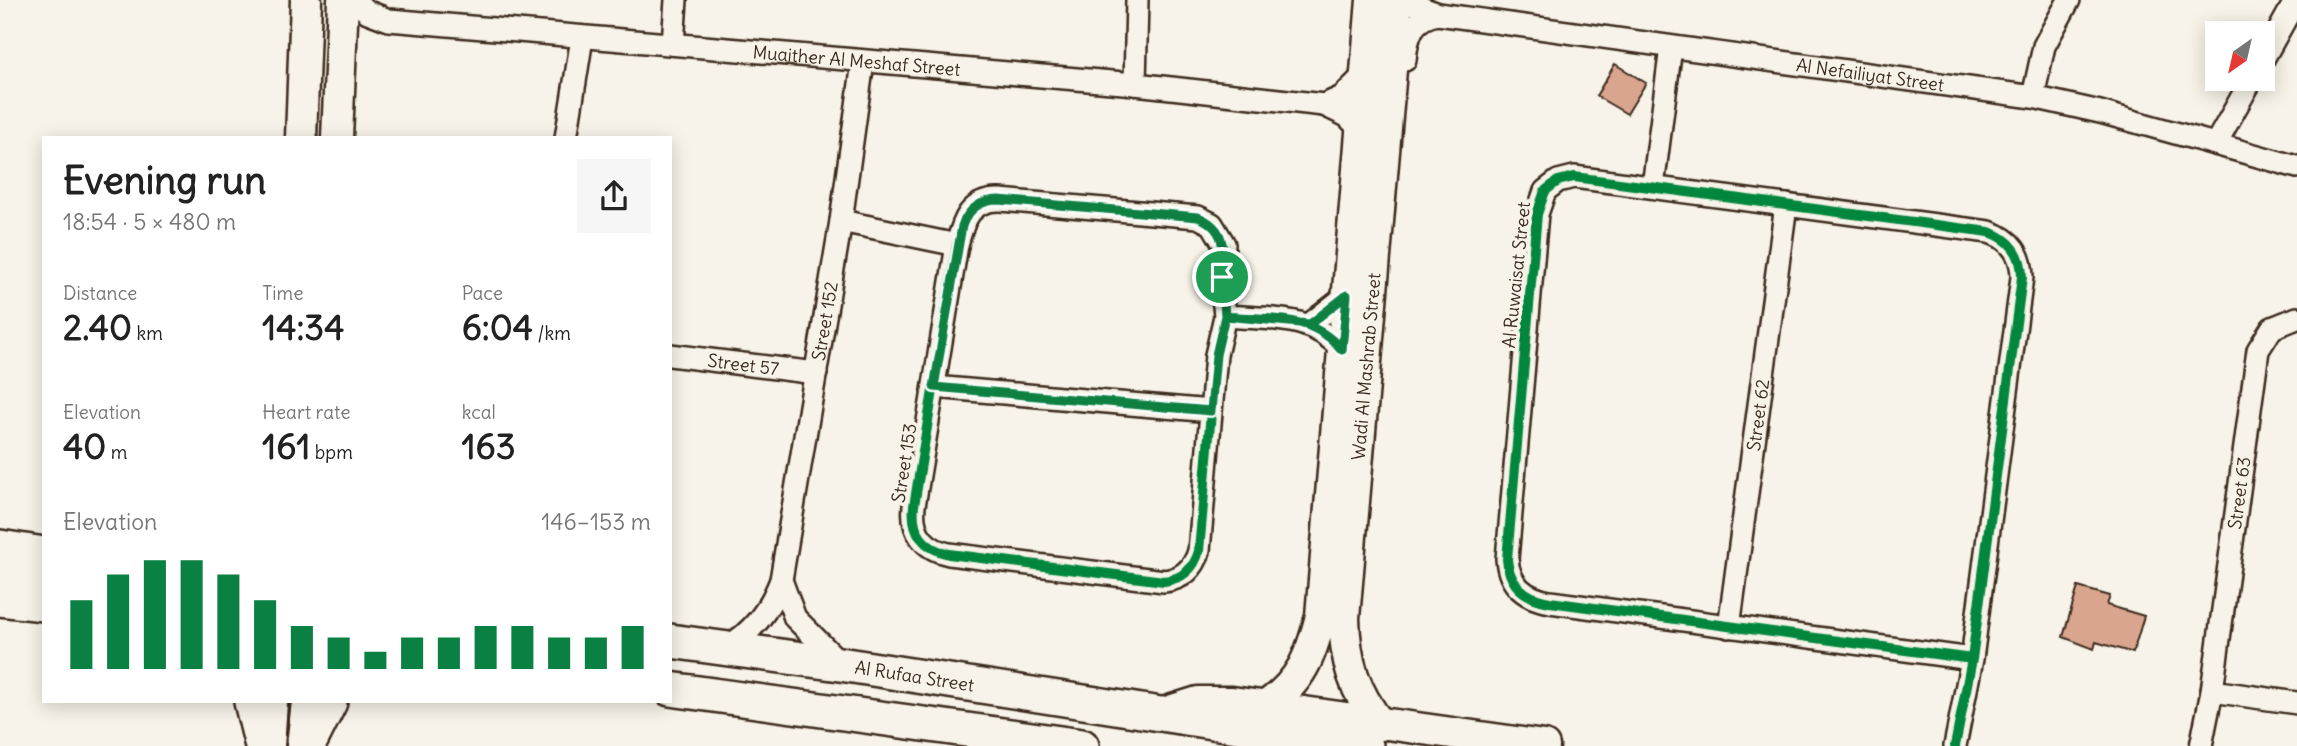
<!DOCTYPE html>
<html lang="en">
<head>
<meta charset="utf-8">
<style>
	:root { --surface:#fff; --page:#f6f6f6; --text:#222; --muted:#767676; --accent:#0b8043 }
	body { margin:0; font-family:Delius,sans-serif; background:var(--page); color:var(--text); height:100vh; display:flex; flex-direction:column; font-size:26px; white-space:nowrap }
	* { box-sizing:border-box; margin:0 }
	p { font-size:23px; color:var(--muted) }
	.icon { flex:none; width:38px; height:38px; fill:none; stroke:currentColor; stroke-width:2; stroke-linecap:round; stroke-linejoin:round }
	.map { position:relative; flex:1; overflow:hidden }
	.panel { position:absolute; left:42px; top:136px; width:630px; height:567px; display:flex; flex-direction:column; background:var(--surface); border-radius:0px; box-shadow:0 4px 18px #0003 }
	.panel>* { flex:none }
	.needle { width:46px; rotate:214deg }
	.controls { position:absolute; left:2205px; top:21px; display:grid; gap:14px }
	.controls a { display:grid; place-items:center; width:70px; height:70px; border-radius:0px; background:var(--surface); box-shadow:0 4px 18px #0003; font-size:35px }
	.pin { position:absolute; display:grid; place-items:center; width:60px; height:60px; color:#fff; margin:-30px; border:4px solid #fff; border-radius:50%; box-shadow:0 2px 7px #0007 }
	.round { display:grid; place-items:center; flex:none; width:74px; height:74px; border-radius:0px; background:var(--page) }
	.headline { display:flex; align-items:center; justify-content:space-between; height:119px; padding:0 21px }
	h1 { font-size:38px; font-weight:800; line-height:52px }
	.metrics { display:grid; grid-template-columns:repeat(3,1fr); gap:10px; height:119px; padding:7px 21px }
	.metrics div { display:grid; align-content:center }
	.metrics b { font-size:35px; font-weight:800 }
	.metrics small { font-size:19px; font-weight:400 }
	.metrics p { font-size:19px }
	.chart { height:196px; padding:14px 21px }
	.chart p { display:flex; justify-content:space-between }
	.chart svg { width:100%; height:126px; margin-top:7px; stroke:var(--accent); stroke-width:6 }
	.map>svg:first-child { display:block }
</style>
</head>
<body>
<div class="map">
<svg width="2297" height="746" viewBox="0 0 2297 746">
	<rect width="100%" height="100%" fill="#f7f3e8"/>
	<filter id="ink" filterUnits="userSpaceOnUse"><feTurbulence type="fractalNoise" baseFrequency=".0143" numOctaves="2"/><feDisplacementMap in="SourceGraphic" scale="14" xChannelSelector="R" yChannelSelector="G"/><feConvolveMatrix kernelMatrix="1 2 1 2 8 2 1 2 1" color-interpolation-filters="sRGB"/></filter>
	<g filter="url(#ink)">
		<!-- building -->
		<g fill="#d9a58e" stroke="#3b2a1e" stroke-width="2">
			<path d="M1615 64 1646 83 1627 114 1596 96Z"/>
			<path d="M2078 587 2110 596 2107 605 2144 616 2133 653 2096 642 2094 649 2063 637Z"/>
		</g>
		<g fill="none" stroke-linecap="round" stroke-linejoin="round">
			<!-- street casing -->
			<g stroke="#3b2a1e" stroke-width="26">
				<g id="street">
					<path id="s1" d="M353 0 368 12 389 20 1135 84 1324 105 1347 116 1361 130"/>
					<path id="s2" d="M1411 0 1422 8 1438 14 2033 97 2100 112 2297 167"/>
					<path d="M673 44 676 0"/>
					<path d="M2263 59 2296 0"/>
					<path d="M1405 60C1407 36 1412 18 1438 14"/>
					<path d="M1135 84 1137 0"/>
					<path d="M2033 97 2044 46 2069 0"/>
					<path d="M1324 105 1342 97 1366 73"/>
					<path d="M566 138 582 38"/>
					<path d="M2216 143 2252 79"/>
					<path d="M1653 187 1671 47"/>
					<path d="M1000 200 1198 217 1212 224 1224 244 1222 285 1225 316 1216 355 1199 551C1194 569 1182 579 1164 581L949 554C924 549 911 532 914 506L957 245C963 221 970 199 1000 200Z"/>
					<path d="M841 221 957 245"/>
					<path d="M1225 316C1269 320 1311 313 1342 350"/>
					<path d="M1310 324 1347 295"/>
					<path id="s3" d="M670 355 816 373"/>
					<path d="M934 387 1211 411"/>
					<path d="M781 580 795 618 839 662"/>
					<path id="s4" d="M1729 627 1786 205"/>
					<path id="s5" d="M724 649C753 632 769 611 781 580L841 221 863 62"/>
					<path d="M2212 691 2297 703"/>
					<path d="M1955 746 1972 659 2022 277C2022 255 2011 239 1989 232L1574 177 1558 181 1545 191 1537 214 1507 559C1509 585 1525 598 1550 602L1972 659"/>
					<path id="s6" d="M2201 746 2212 691 2258 350 2272 328 2297 318"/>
				</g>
			</g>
			<!-- secondary casing -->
			<g stroke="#3b2a1e" stroke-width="35">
				<g id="secondary">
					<path d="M301 138 306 0"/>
					<path d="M337 138 343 0"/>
					<path d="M1266 706C1301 682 1311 656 1321 616L1372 0"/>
					<path d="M1157 715 1198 702H1232L1544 746"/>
					<path id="s7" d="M1381 725C1354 692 1345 660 1344 618L1397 0"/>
					<path d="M269 746 272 702"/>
					<path d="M302 746 307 702"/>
				</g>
			</g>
			<!-- primary casing -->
			<g stroke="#3b2a1e" stroke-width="38">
				<g id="primary">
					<path d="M0 547 44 554"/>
					<path d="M0 573 44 579"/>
					<path d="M0 599 44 604"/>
					<path id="s8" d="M670 641 840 664 1366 746"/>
					<path d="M670 689 1082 746"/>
					<path d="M251 702 262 746"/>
					<path d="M308 746 330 702"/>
				</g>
			</g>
			<!-- street -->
			<use href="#street" stroke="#f7f3e8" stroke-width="21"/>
			<!-- secondary -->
			<use href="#secondary" stroke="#f7f3e8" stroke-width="30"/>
			<!-- primary -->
			<use href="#primary" stroke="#f7f3e8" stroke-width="33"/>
			<!-- cycleway casing -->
			<g stroke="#f7f3e8" stroke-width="15">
				<g id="cycleway">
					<path d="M1000 200 1198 217 1212 224 1224 244 1222 285 1225 316 1216 355 1199 551C1194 569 1182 579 1164 581L949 554C924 549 911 532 914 506L957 245C963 221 970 199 1000 200Z"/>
					<path d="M1955 746 1972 659 2022 277C2022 255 2011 239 1989 232L1574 177 1558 181 1545 191 1537 214 1507 559C1509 585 1525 598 1550 602L1972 659"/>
				</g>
			</g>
			<!-- cycleway -->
			<use href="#cycleway" stroke="#00873e" stroke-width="10"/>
		</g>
	</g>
	<g fill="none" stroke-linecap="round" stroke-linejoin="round" filter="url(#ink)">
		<!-- route casing -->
		<g stroke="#fff" stroke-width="14">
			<path id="route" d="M1222 277C1224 251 1227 228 1198 217L999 200C981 200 968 209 962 226L934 387 1211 411 1216 355 1225 316C1269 320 1311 313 1342 350L1347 295 1310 324 1225 316 1222 277"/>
		</g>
		<!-- route -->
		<use href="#route" stroke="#0b8043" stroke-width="9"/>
	</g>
	<g text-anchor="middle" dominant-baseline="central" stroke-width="7" stroke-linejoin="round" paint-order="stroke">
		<!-- street labels -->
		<g font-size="18" fill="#3b2a1e" stroke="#f7f3e8">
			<text stroke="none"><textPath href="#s1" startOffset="511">Muaither Al Meshaf Street</textPath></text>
			<text stroke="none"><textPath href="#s2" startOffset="467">Al Nefailiyat Street</textPath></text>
			<text transform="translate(1516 275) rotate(-84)">Al Ruwaisat Street</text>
			<text stroke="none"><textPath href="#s5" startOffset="354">Street 152</textPath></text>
			<text stroke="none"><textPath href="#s3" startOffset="74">Street 57</textPath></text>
			<text stroke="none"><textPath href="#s7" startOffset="368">Wadi Al Mashrab Street</textPath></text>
			<text stroke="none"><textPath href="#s4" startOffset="214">Street 62</textPath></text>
			<text transform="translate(904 463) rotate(-81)">Street 153</text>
			<text stroke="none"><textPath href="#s6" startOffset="256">Street 63</textPath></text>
			<text stroke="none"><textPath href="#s8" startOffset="247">Al Rufaa Street</textPath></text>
		</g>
	</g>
</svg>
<div class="controls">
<a><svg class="needle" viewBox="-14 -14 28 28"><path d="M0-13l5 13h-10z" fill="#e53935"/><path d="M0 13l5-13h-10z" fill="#767676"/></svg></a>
</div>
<div class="pin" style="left:1222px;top:277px;background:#1e9e55"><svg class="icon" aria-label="arrive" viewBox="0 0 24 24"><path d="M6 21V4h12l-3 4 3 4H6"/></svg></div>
<section class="panel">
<div class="headline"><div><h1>Evening run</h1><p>18:54 · 5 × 480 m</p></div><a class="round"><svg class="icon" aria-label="share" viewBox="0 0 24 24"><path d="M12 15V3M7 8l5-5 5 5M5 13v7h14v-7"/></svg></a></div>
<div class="metrics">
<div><p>Distance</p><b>2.40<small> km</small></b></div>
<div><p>Time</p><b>14:34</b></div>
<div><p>Pace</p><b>6:04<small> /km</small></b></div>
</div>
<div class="metrics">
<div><p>Elevation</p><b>40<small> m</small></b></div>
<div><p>Heart rate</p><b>161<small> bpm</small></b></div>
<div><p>kcal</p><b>163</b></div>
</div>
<div class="chart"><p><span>Elevation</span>146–153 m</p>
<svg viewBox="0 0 160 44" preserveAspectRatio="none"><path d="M5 44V20M15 44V11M25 44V6M35 44V6M45 44V11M55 44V20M65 44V29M75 44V33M85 44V38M95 44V33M105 44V33M115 44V29M125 44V29M135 44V33M145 44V33M155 44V29"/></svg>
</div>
</section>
</div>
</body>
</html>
